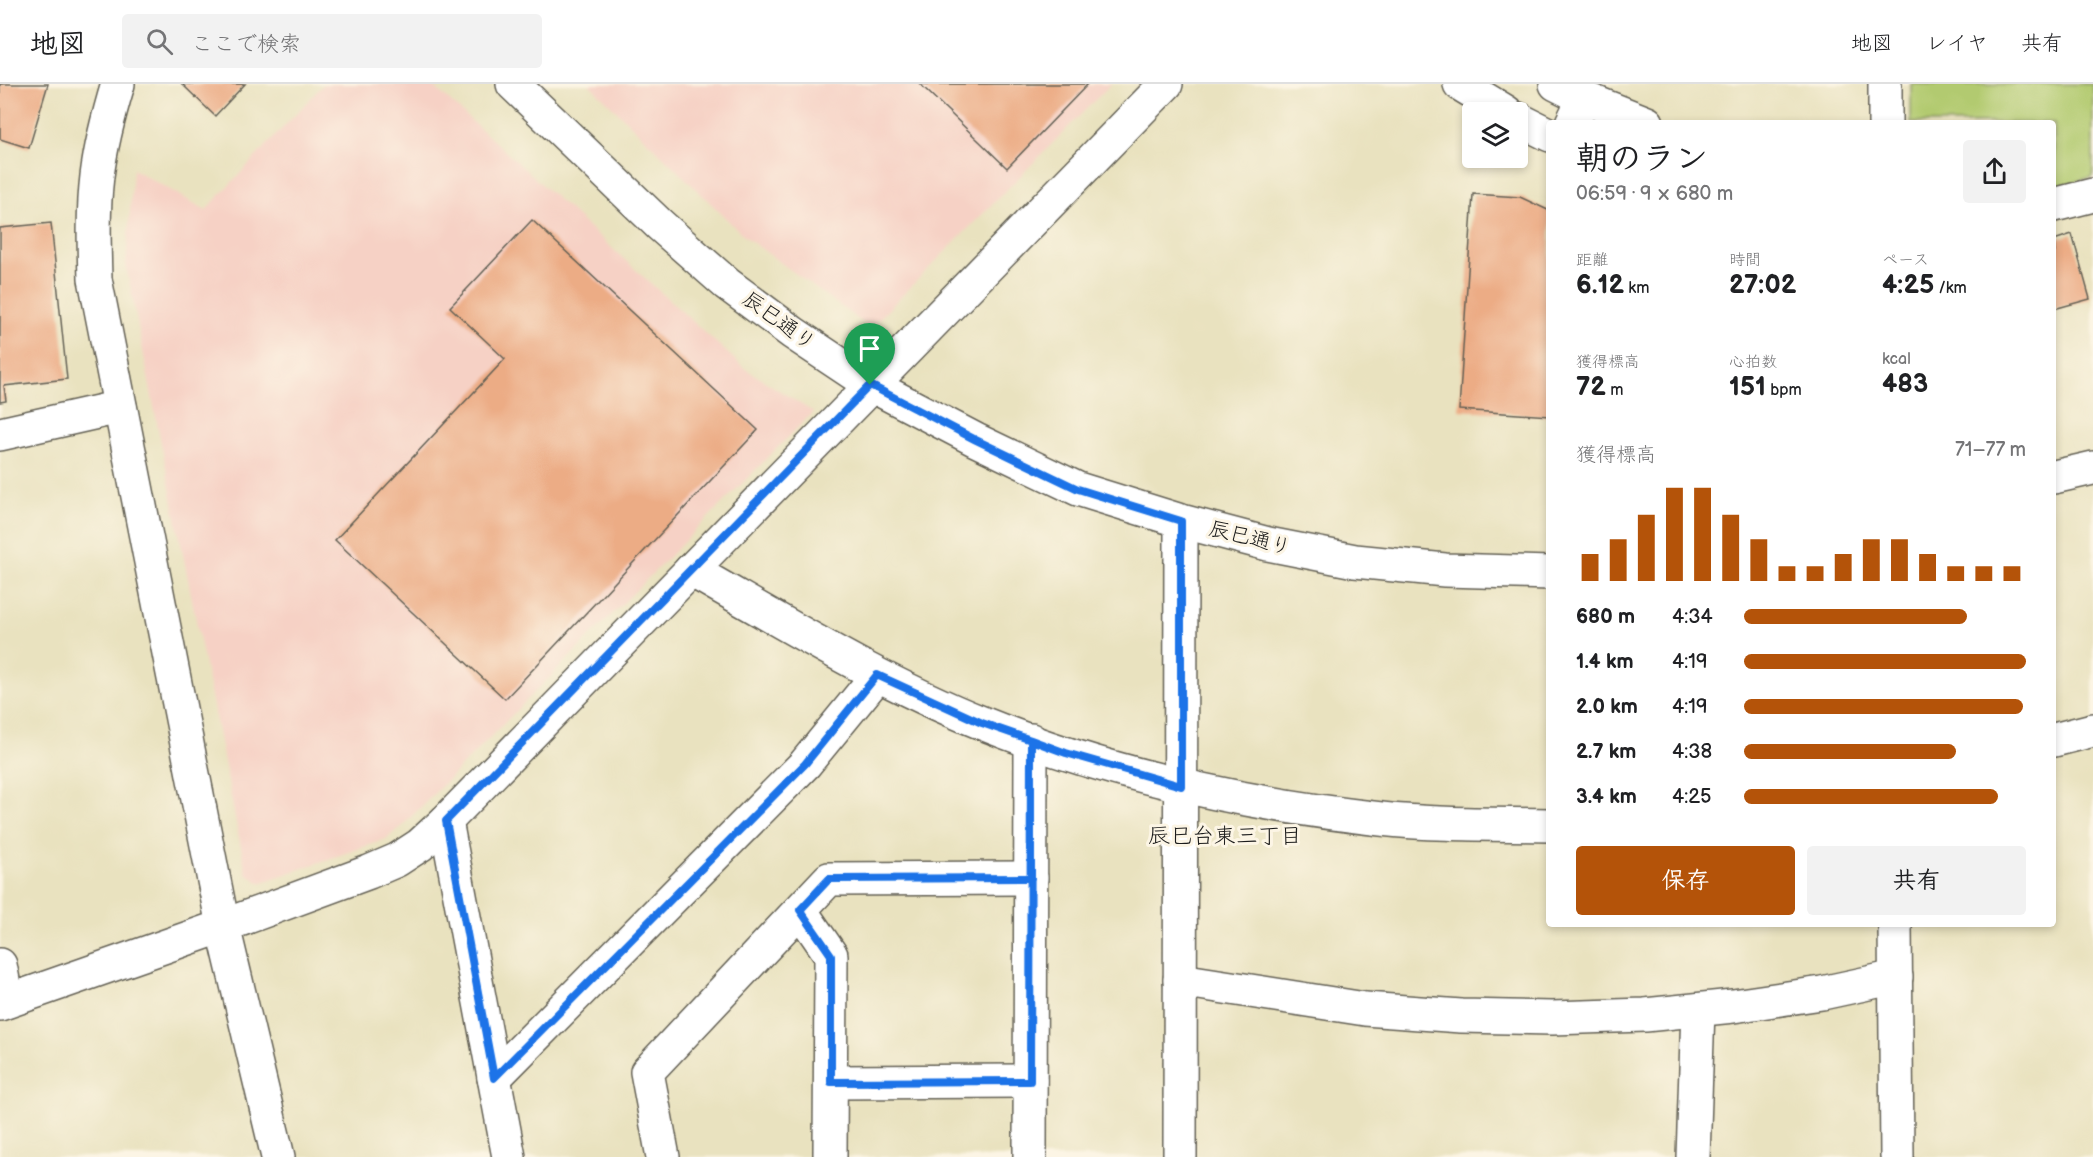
<!DOCTYPE html>
<html lang="ja">
<head>
<meta charset="utf-8">
<style>
	:root { --surface:#fff; --page:#f2f2f2; --text:#202124; --muted:#757577; --line:#e0e0e0; --accent:#b45309 }
	body { margin:0; font-family:"Balsamiq Sans","Klee One",sans-serif; background:var(--page); color:var(--text); height:100vh; display:flex; flex-direction:column; font-size:22px; white-space:nowrap }
	* { box-sizing:border-box; margin:0 }
	p { font-size:20px; color:var(--muted) }
	.icon { flex:none; width:33px; height:33px; fill:none; stroke:currentColor; stroke-width:2; stroke-linecap:round; stroke-linejoin:round }
	.map { position:relative; flex:1; overflow:hidden }
	.details { position:absolute; left:1546px; top:36px; width:510px; height:807px; display:flex; flex-direction:column; background:var(--surface); border-radius:6px; box-shadow:0 3px 9px #0003 }
	.details>* { flex:none }
	.fabs { position:absolute; left:1462px; top:18px; display:grid; gap:12px }
	.fabs a { display:grid; place-items:center; width:66px; height:66px; border-radius:6px; background:var(--surface); box-shadow:0 3px 9px #0003; font-size:30px }
	.pin { position:absolute; display:grid; place-items:center; width:51px; height:51px; color:#fff; margin:-62px -26px; border-radius:50% 50% 50% 0; rotate:-45deg; box-shadow:0 0 6px #0007 }
	.pin .icon { rotate:45deg }
	.round { display:grid; place-items:center; flex:none; width:63px; height:63px; border-radius:6px; background:var(--page) }
	.headline { display:flex; align-items:center; justify-content:space-between; height:102px; padding:0 30px }
	h1 { font-size:33px; font-weight:700; line-height:45px }
	.metrics { display:grid; grid-template-columns:repeat(3,1fr); gap:9px; height:102px; padding:6px 30px }
	.metrics div { display:grid; align-content:center }
	.metrics b { font-size:26px; font-weight:700 }
	.metrics small { font-size:16px; font-weight:400 }
	.metrics p { font-size:16px }
	.chart { height:168px; padding:12px 30px }
	.chart p { display:flex; justify-content:space-between }
	.chart svg { width:100%; height:108px; margin-top:6px; stroke:var(--accent); stroke-width:6 }
	.button { display:flex; gap:12px; margin-top:auto; padding:12px 30px }
	.button a { flex:1; height:69px; border-radius:6px; background:var(--accent); color:#fff; font-size:24px; font-weight:700; line-height:69px; text-align:center }
	.button a+a { background:var(--page); color:var(--text) }
	ul { padding:0 30px; list-style:none; font-size:20px }
	li { display:grid; grid-template-columns:96px 72px 1fr; align-items:center; height:45px }
	li i { height:15px; border-radius:8px; background:var(--accent) }
	header { display:flex; align-items:center; gap:36px; box-sizing:border-box; height:84px; padding:0 30px; background:var(--surface); border-bottom:2px solid var(--line) }
	header strong { font-size:28px }
	nav { display:flex; gap:33px; margin-inline-start:auto; font-size:21px }
	.search { width:420px; height:54px; background:var(--page); display:flex; align-items:center; gap:15px; box-sizing:border-box; padding:0 21px; border-radius:6px; color:var(--muted); font-size:22px }
	.map>svg:first-child { display:block }
</style>
</head>
<body>
<header>
<strong>地図</strong>
<div class="search"><svg class="icon" aria-label="search" viewBox="0 0 24 24"><circle cx="10" cy="10" r="6"/><path d="M15 15l6 6"/></svg>ここで検索</div>
<nav><a>地図</a><a>レイヤ</a><a>共有</a></nav>
</header>
<div class="map">
<svg width="2093" height="1073" viewBox="0 0 2093 1073">
	<rect width="100%" height="100%" fill="#fcf5e5"/>
	<filter id="ink" filterUnits="userSpaceOnUse"><feTurbulence type="fractalNoise" baseFrequency=".0167" numOctaves="2"/><feDisplacementMap in="SourceGraphic" scale="12" xChannelSelector="R" yChannelSelector="G"/><feConvolveMatrix kernelMatrix="1 2 1 2 8 2 1 2 1" color-interpolation-filters="sRGB"/></filter>
	<filter id="wash" filterUnits="userSpaceOnUse"><feTurbulence type="fractalNoise" baseFrequency=".008" numOctaves="4" result="noise"/><feDisplacementMap in="SourceGraphic" scale="24" xChannelSelector="R" yChannelSelector="G"/><feGaussianBlur stdDeviation="1.35" result="paint"/><feColorMatrix in="noise" values="0 0 0 0 0 0 0 0 0 0 0 0 0 0 0 0 0 1.4 0 .05"/><feComposite in="paint" operator="in"/></filter>
	<g filter="url(#wash)">
		<rect width="100%" height="100%" fill="#e9e2bf"/>
		<!-- built -->
		<g fill="#f6d1c5">
			<path d="M324 0H431L744 284 813 328 403 741 386 755 260 799 246 789 126 181 133 85 206 126Z"/>
			<path d="M589 0H1111L870 244 744 152Z"/>
		</g>
		<!-- green -->
		<path fill="#b2ca6f" stroke="#677346" stroke-width="1.5" d="M1911 0H2093V93L2054 103V39H1911Z"/>
		<g id="blocks">
			<!-- building -->
			<g fill="#ecac85">
				<path d="M0 0H48L29 64 0 55Z"/>
				<path d="M182 0H245L215 32Z"/>
				<path d="M920 0H1088L1007 84Z"/>
				<path d="M1473 110 1520 113 1550 127V332L1459 326Z"/>
				<path d="M532 136 758 346 505 615 335 456 505 275 450 223Z"/>
				<path d="M51 139 67 295 4 302 6 317 0 318V144Z"/>
				<path d="M2072 150 2090 215 2054 225V168H2055L2054 156Z"/>
			</g>
		</g>
	</g>
	<g filter="url(#ink)">
		<use href="#blocks" fill-opacity="0" stroke="#646155" stroke-width="1.5"/>
		<g fill="none" stroke-linecap="round" stroke-linejoin="round">
			<!-- minor casing -->
			<g stroke="#646155" stroke-width="36">
				<g id="minor">
					<path d="M118 0C109 30 101 61 97 92 93 126 94 161 95 195L223 842 278 1073"/>
					<path d="M513 0 660 141 727 200 793 249 871 301 976 356 1078 405 1181 437 1268 460 1355 477 1445 486 1550 489"/>
					<path d="M1460 0 1506 28"/>
					<path d="M1556 0 1584 14 1647 39"/>
					<path d="M1518 35 1550 51"/>
					<path d="M1572 39 1584 14"/>
					<path d="M1885 39V0"/>
					<path d="M2054 121 2093 111"/>
					<path d="M0 350 120 323"/>
					<path d="M2054 393 2093 384"/>
					<path d="M691 486C786 540 880 598 982 639 1108 690 1245 720 1381 735 1436 741 1493 740 1550 741"/>
					<path d="M2054 656 2093 646"/>
					<path d="M446 737 509 1073"/>
					<path d="M800 826 831 871 830 1073"/>
					<path d="M1895 840 1897 1073"/>
					<path d="M0 881 7 917"/>
					<path d="M1180 896 1365 925 1461 932 1552 934 1645 931 1733 922 1822 909 1896 893"/>
					<path d="M0 920 223 842 369 788 397 776 420 761 446 737 1166 0"/>
					<path d="M494 994 805 680 877 592"/>
					<path d="M831 998 1030 997"/>
					<path d="M663 1073 647 988 829 795 1031 794"/>
					<path d="M1030 1073 1031 656"/>
					<path d="M1180 1073 1181 437"/>
					<path d="M1693 1073 1698 926"/>
				</g>
			</g>
			<!-- minor -->
			<use href="#minor" stroke="#fff" stroke-width="33"/>
		</g>
	</g>
	<g fill="none" stroke-linecap="round" stroke-linejoin="round" filter="url(#ink)">
		<!-- route casing -->
		<g stroke="#fff" stroke-width="12">
			<path id="route" d="M870 301 446 737 494 994 805 680 877 591 982 639 1031 656 1030 997 831 998V871L800 826 829 795 1031 794V656L1066 669 1181 702V437L1078 405 976 356 870 301"/>
		</g>
		<!-- route -->
		<use href="#route" stroke="#1a73e8" stroke-width="8"/>
	</g>
	<g text-anchor="middle" dominant-baseline="central" stroke-width="6" stroke-linejoin="round" paint-order="stroke">
		<!-- street labels -->
		<g font-size="21" fill="#1c1c1c" stroke="#fcf5e5">
			<text transform="translate(779 237) rotate(36)">辰巳通り</text>
			<text transform="translate(1250 454) rotate(14)">辰巳通り</text>
		</g>
		<!-- neighbourhood labels -->
		<g font-size="22" fill="#1c1c1c" stroke="#fcf5e5">
			<text x="1225" y="752">辰巳台東三丁目</text>
		</g>
	</g>
</svg>
<div class="fabs">
<a><svg class="icon" aria-label="layers" viewBox="0 0 24 24"><path d="M12 4l9 5-9 5-9-5zM3 14l9 5 9-5"/></svg></a>
</div>
<div class="pin" style="left:870px;top:301px;background:#1e9e55"><svg class="icon" aria-label="arrive" viewBox="0 0 24 24"><path d="M6 21V4h12l-3 4 3 4H6"/></svg></div>
<section class="details">
<div class="headline"><div><h1>朝のラン</h1><p>06:59 · 9 × 680 m</p></div><a class="round"><svg class="icon" aria-label="share" viewBox="0 0 24 24"><path d="M12 15V3M7 8l5-5 5 5M5 13v7h14v-7"/></svg></a></div>
<div class="metrics">
<div><p>距離</p><b>6.12<small> km</small></b></div>
<div><p>時間</p><b>27:02</b></div>
<div><p>ペース</p><b>4:25<small> /km</small></b></div>
</div>
<div class="metrics">
<div><p>獲得標高</p><b>72<small> m</small></b></div>
<div><p>心拍数</p><b>151<small> bpm</small></b></div>
<div><p>kcal</p><b>483</b></div>
</div>
<div class="chart"><p><span>獲得標高</span>71–77 m</p>
<svg viewBox="0 0 160 44" preserveAspectRatio="none"><path d="M5 44V33M15 44V27M25 44V17M35 44V6M45 44V6M55 44V17M65 44V27M75 44V38M85 44V38M95 44V33M105 44V27M115 44V27M125 44V33M135 44V38M145 44V38M155 44V38"/></svg>
</div>
<ul>
<li><b>680 m</b>4:34<i style="width:79%"></i></li>
<li><b>1.4 km</b>4:19<i style="width:100%"></i></li>
<li><b>2.0 km</b>4:19<i style="width:99%"></i></li>
<li><b>2.7 km</b>4:38<i style="width:75%"></i></li>
<li><b>3.4 km</b>4:25<i style="width:90%"></i></li>
</ul>
<div class="button"><a>保存</a><a>共有</a></div>
</section>
</div>
</body>
</html>
